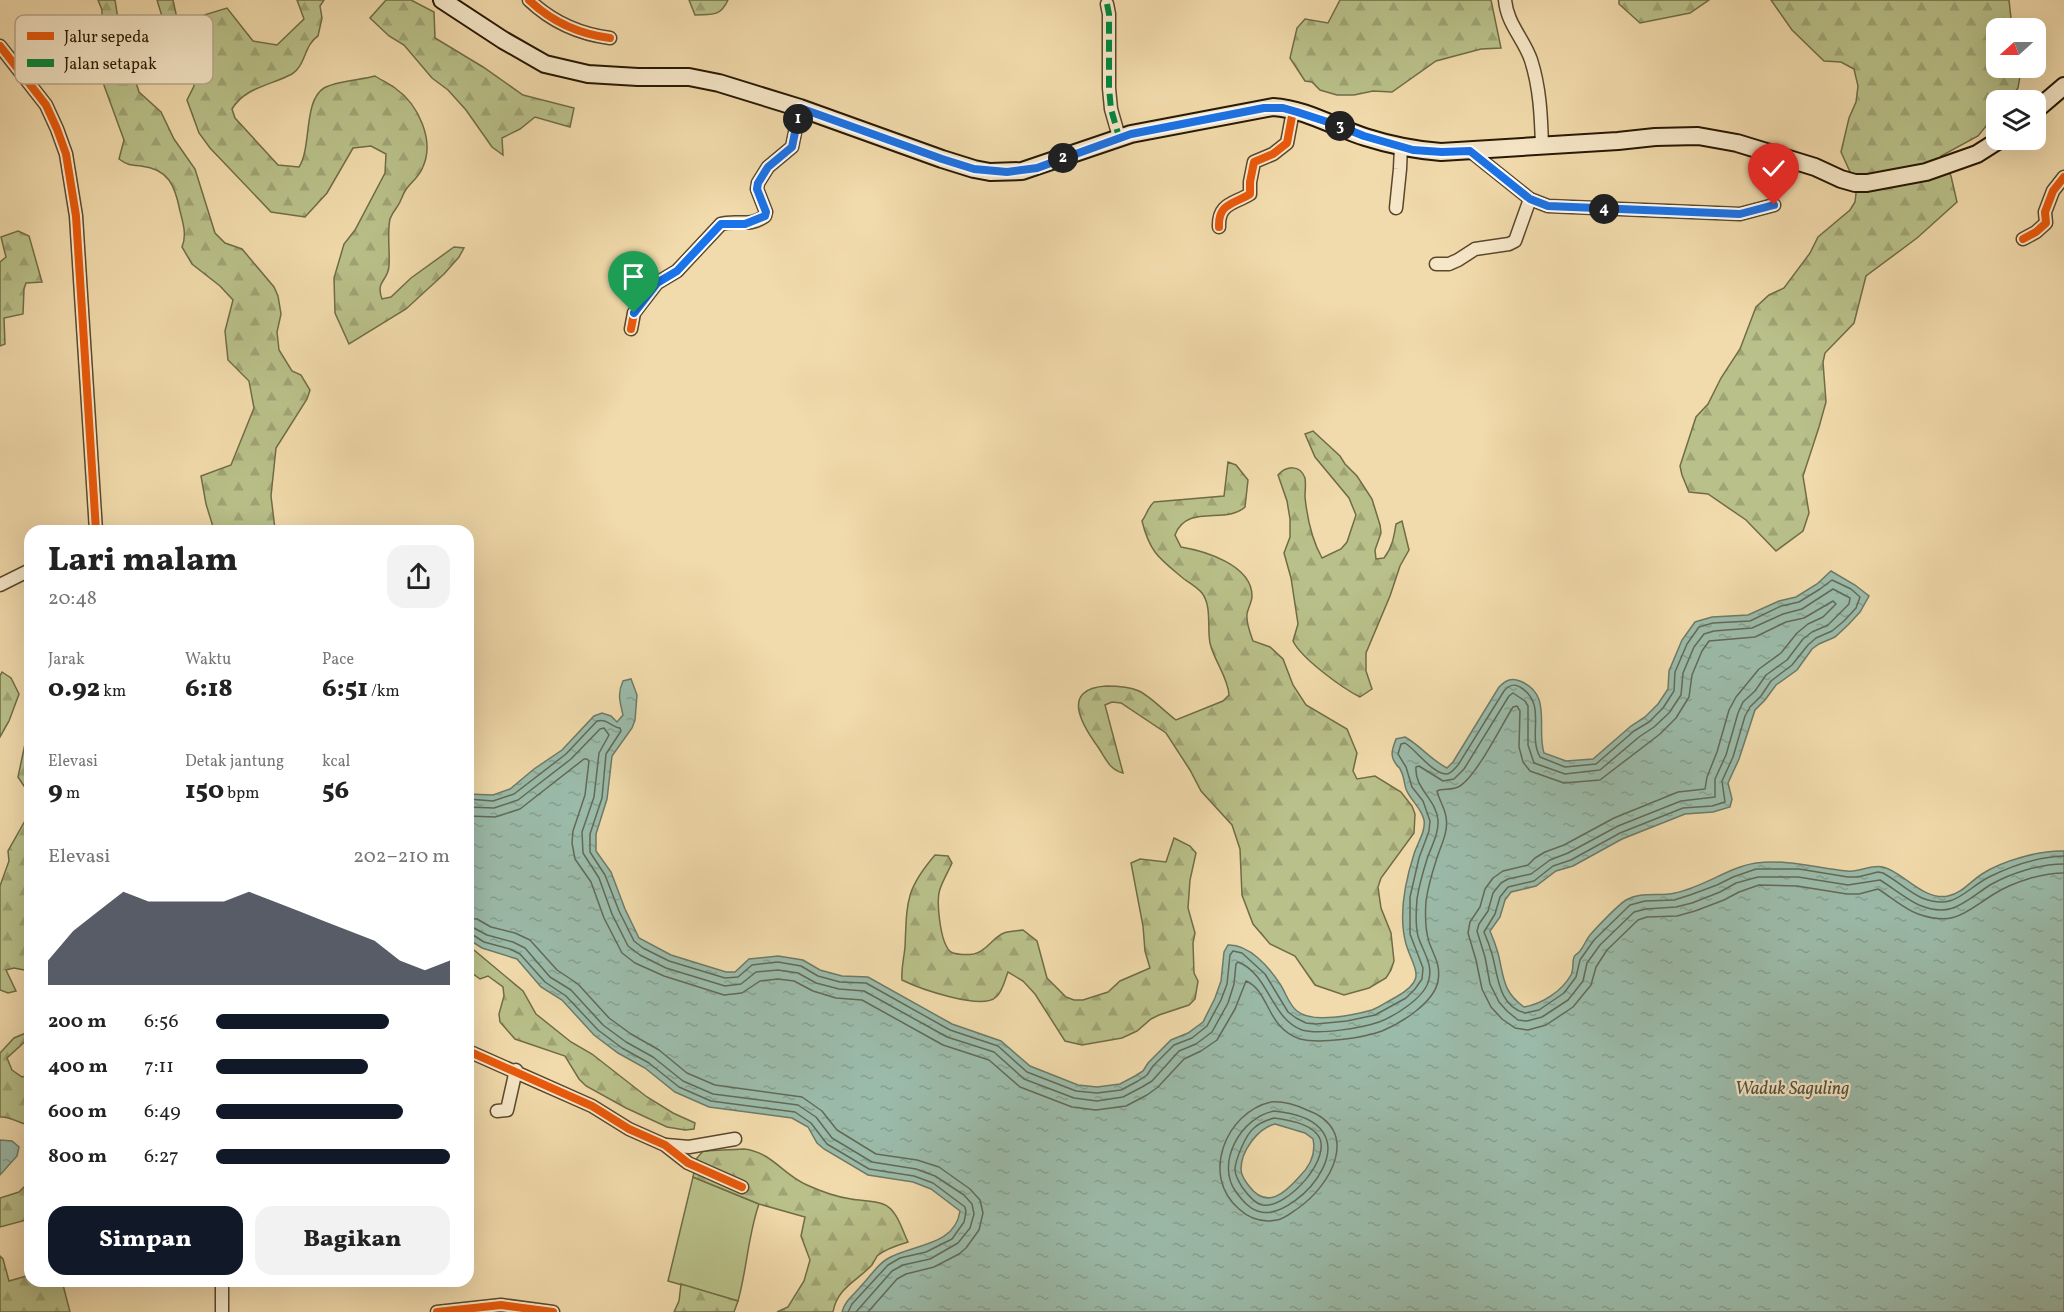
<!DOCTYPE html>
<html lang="id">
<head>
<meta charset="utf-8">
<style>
	:root { --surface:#fff; --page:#f2f2f2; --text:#222; --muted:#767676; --accent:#111827 }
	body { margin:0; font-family:Vollkorn,serif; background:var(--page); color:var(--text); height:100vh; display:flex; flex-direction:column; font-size:22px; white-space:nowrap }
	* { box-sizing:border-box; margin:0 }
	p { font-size:20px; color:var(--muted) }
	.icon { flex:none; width:33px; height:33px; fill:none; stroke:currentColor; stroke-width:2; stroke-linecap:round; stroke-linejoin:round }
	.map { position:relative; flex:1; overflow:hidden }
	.details { position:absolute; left:24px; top:525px; width:450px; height:762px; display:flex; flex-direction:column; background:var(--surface); border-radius:18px; box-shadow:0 6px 24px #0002 }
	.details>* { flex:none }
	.needle { width:39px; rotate:249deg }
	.tools { position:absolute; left:1986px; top:18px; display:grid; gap:12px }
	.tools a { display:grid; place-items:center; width:60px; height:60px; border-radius:12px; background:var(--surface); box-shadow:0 6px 24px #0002; font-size:30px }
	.pin { position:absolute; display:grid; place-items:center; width:51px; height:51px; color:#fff; margin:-62px -26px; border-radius:50% 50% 50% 0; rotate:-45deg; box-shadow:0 0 6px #0007 }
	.pin .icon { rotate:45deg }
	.km { position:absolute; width:30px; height:30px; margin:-15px; border-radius:50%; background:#222; color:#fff; font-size:16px; line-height:30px; text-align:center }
	.round { display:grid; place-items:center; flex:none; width:63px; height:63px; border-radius:18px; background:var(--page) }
	.headline { display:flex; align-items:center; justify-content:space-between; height:102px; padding:0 24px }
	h1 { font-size:33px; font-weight:800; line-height:45px }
	.stats { display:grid; grid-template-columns:repeat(3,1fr); gap:9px; height:102px; padding:6px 24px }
	.stats div { display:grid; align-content:center }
	.stats b { font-size:26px; font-weight:800 }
	.stats small { font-size:16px; font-weight:400 }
	.stats p { font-size:16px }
	.chart { height:168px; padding:12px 24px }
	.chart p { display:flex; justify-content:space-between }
	.chart svg { width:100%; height:108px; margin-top:6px; fill:var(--accent); opacity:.7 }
	.cta { display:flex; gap:12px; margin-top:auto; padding:12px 24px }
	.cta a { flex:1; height:69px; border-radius:18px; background:var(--accent); color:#fff; font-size:24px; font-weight:800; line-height:69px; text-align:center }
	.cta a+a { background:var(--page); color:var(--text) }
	ul { padding:0 24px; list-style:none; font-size:20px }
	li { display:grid; grid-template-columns:96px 72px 1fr; align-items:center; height:45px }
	li i { height:15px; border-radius:8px; background:var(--accent) }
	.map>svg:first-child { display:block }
</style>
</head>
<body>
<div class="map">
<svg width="2064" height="1312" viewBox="0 0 2064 1312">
	<defs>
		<pattern id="forest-firs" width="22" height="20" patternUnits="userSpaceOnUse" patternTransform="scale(1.5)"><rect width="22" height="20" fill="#b9c089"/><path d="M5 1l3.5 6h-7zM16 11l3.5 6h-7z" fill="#9fa475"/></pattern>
		<pattern id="water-ripples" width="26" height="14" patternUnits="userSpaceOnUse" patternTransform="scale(1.5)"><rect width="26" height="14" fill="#9bbbaa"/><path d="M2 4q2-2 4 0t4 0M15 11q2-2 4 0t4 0" fill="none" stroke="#86a091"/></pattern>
	</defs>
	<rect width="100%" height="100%" fill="#f1daab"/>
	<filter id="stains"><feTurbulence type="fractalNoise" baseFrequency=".00333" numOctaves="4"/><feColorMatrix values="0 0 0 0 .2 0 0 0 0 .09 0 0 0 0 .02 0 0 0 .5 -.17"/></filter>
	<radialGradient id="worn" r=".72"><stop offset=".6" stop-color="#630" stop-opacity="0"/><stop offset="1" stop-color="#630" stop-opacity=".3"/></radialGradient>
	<!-- green -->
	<path fill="#b9c089" stroke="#706c46" stroke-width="1.5" d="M693 1177 759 1204C748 1235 747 1269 738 1301L668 1281Z"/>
	<!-- forest -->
	<g fill="url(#forest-firs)" stroke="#706c46" stroke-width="1.5">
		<path d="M98 0H115L120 32 139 92 161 112 174 139 195 169 215 233 225 243 242 249 274 287 278 296 281 314 277 332 279 350 292 371 301 375 310 390 307 399 276 448 271 496 275 529 274 531 214 530 206 504 201 476 231 465 254 408 249 381 228 360 225 331 233 300 220 286 192 264 182 247C187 235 183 223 180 211 175 186 169 169 141 166 131 165 127 165 119 159L124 140 94 58 96 25 102 19V10Z"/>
		<path d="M157 0H173L178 23 227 8 253 41 277 45 304 19 297 0H324L320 6 322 18 318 36C304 45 306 65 292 74 272 85 245 87 232 109L235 118 278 165 299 167C312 147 303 101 324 88 335 81 361 80 375 76 381 80 388 83 395 88 418 104 436 141 422 169 418 178 410 183 405 191 402 196 401 202 397 207 394 211 392 214 390 219 387 232 390 251 389 265 389 281 375 280 382 299L391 297 411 278 454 247 464 248 459 257 444 274 406 309 349 344 335 313 334 278 344 244 355 230 385 173 386 154 371 146 353 148 327 193 305 217 271 212 210 148 199 133 187 100 194 86 191 62 168 36Z"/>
		<path d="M386 0H411L434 12 435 38 483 67 523 95 574 108 570 127 535 117 520 129 502 138 503 155 492 147 466 110 448 90 432 78 404 45 389 36 370 18Z"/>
		<path d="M689 0H728C720 17 713 14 695 15Z"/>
		<path d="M1340 0H1491L1501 48 1481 49 1436 61 1392 92 1373 91 1354 95H1337L1320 90 1312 82 1305 81 1290 58 1297 28 1305 19 1328 23Z"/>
		<path d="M1619 0H1709L1690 13 1640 23 1619 4Z"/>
		<path d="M1771 0H2009L2012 28H1996V68H2020L2021 70 2018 88 2008 100H1996V114L1978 136 1941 156 1951 176 1957 202 1917 238 1866 276 1854 323 1825 353 1823 362 1826 402 1819 427 1803 476 1809 513 1803 531 1776 551 1746 520 1708 494 1689 492 1682 475 1680 466 1696 417 1708 404 1721 378 1740 349 1756 307 1769 295 1784 288 1810 253 1818 237 1850 210 1855 202 1856 193 1855 183 1841 152 1849 118 1856 102 1858 86 1854 69 1841 62 1824 61 1792 30Z"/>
		<path d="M18 231 29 236 42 282 26 283 24 289 23 314 4 318 5 344 0 346V262L6 257 1 237Z"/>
		<path d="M1313 431 1340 456 1345 464 1357 476 1372 499 1380 525 1381 533 1375 550 1376 559 1384 558C1392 548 1394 537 1396 524L1402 521 1409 550 1400 566 1390 596 1366 653V671L1372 689 1360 697C1342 688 1301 658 1293 641L1298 624 1291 578 1284 553 1290 537V519L1287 501 1278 475C1286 466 1300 464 1305 478 1306 484 1305 491 1305 497 1307 517 1312 540 1322 558L1341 549 1347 542 1356 515 1349 498 1315 457 1305 434Z"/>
		<path d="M1228 462 1236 465 1248 480 1245 507C1226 525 1187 503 1175 535L1181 547C1205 551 1252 565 1252 596 1252 602 1248 608 1247 614 1246 623 1250 633 1253 641L1270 647 1283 659 1293 685 1306 705 1347 729 1357 753 1353 771 1357 779 1375 776 1401 792 1412 806 1415 814 1414 833 1381 878 1378 887 1381 908 1391 933 1394 961 1391 970 1386 978 1369 988 1344 995 1315 985 1295 956 1270 944 1253 924 1242 895 1240 849 1232 825 1201 791 1190 770 1166 733 1121 703 1112 702 1105 705 1123 773C1109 769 1106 759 1098 747 1082 725 1060 689 1106 686 1116 686 1130 687 1139 691 1150 696 1165 712 1176 720L1223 701 1229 695C1228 677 1214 661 1210 643 1207 628 1212 606 1202 593 1198 588 1190 583 1184 579 1159 558 1150 553 1142 521 1147 514 1148 507 1154 502L1224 496Z"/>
		<path d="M2 672 11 678 19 694 9 721 0 737V676Z"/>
		<path d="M30 712V795L18 777 25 744 28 736 25 720Z"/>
		<path d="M30 812V971L14 968 6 970 16 991 8 993 0 990V886L9 861 8 851Z"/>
		<path d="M1174 838 1190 846 1196 853 1190 880 1188 908 1195 933 1193 943 1194 973 1198 981 1195 999 1189 1005 1159 1015 1151 1019 1137 1031 1122 1038 1082 1045 1065 1041 1035 994 1023 981 1008 972C1005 979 1003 991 996 997 982 1011 918 988 902 980 901 969 904 958 905 947 907 902 905 890 935 855L948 856 952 863C948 872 943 880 940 889 936 901 940 944 951 952 956 955 968 955 974 954 987 951 993 937 1004 933 1010 931 1017 931 1023 930L1037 941 1047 978 1066 997 1074 1000H1083L1108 992 1120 981 1150 968 1145 951 1143 926 1131 863 1140 859 1166 862Z"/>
		<path d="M468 945 523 991 536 1014 571 1042 592 1054 647 1097 673 1113 695 1123 694 1129 685 1130 667 1127 626 1108 586 1086 579 1079 565 1056 515 1039 500 1022 499 1014 504 996 503 987 488 976 480 979 468 970Z"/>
		<path d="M26 1033 30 1037 7 1058 12 1070 22 1077 30 1075V1125C19 1124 11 1116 0 1117V1053L14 1038Z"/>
		<path d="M744 1149C772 1152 783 1175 807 1185 820 1191 837 1197 851 1199 861 1201 874 1200 883 1204 897 1209 902 1230 908 1242 898 1245 885 1249 877 1256 877 1257 872 1264 872 1265 857 1281 837 1288 833 1312H777L788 1307 804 1281 810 1260 801 1236 805 1217 759 1204 693 1177 697 1158 703 1151Z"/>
		<path d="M30 1181V1219L0 1227V1198L19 1192Z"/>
		<path d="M0 1256 3 1259 9 1281 30 1275V1281H62L70 1312H0Z"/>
		<path d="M681 1284 738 1301 734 1312H674L679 1301Z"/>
	</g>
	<!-- water -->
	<g fill="url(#water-ripples)" stroke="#6d7a67" stroke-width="1.5" fill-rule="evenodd">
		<path d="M1831 571 1855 585 1869 596 1860 612 1848 625 1835 637 1819 644 1812 649 1797 670 1776 685 1765 700 1755 710 1739 759 1728 783 1732 799 1730 807 1713 812 1685 814 1622 839 1573 866 1556 871 1536 886 1511 892 1505 900 1500 917 1490 931C1493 938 1496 946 1498 953 1504 977 1502 991 1524 1007 1542 1004 1562 991 1571 975 1574 969 1572 962 1574 957 1575 954 1579 953 1580 951 1584 946 1586 940 1590 935 1597 927 1618 905 1626 900 1641 891 1660 897 1675 893 1704 887 1729 867 1756 863 1787 859 1817 868 1847 871 1859 873 1871 864 1883 867 1902 871 1923 901 1948 896 1961 894 1971 881 1982 874 2002 861 2040 850 2064 851V1312H842C845 1300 854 1295 861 1286 870 1277 876 1266 887 1259 911 1244 955 1247 960 1211L931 1189 913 1182 868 1175 824 1149 817 1143 808 1127 792 1118 709 1107 675 1092 645 1068 618 1053 594 1035 562 1000 541 987 517 959 482 948 468 939V794L493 795 510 789 534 769 562 750 594 716 602 713 611 716 617 722 623 715C620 702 617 694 623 681L631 679 637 695 635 720 632 728 612 756 607 799 596 834V851L611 872 625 909 639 938 671 955 726 972H735L749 959 778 956 803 960 820 970 842 976 868 977 952 1024 1001 1041 1030 1066 1078 1085 1097 1087 1120 1084 1135 1076 1143 1071 1148 1063 1171 1040 1188 1033 1203 1022 1215 998 1221 981 1224 952 1228 945C1249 944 1269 967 1280 984 1286 993 1289 1005 1297 1011 1312 1024 1354 1015 1372 1010 1380 1007 1388 1001 1396 997 1428 979 1414 970 1406 944 1398 915 1405 882 1414 854 1417 844 1426 831 1424 820 1421 807 1410 800 1406 789 1404 783 1404 776 1401 771 1399 765 1399 769 1396 764 1389 755 1393 748 1396 739L1405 737C1421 746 1431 760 1447 768L1453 762 1499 687C1505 681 1511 677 1520 681 1553 694 1536 728 1544 753L1566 761 1593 759 1631 726 1645 717 1658 704 1668 689 1669 671 1682 640 1695 622 1712 617 1748 615 1779 601 1796 597 1817 584ZM1275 1124 1305 1133 1313 1139C1316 1153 1310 1166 1300 1176 1285 1193 1267 1210 1249 1186 1245 1181 1241 1175 1241 1169 1241 1151 1258 1128 1275 1124Z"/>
		<path d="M0 1140 12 1141 19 1147 17 1156 0 1175Z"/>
	</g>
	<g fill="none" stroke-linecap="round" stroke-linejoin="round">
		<!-- shore -->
		<g stroke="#626a56" stroke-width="1.5">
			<path d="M468 799 493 801 514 794 566 754 597 721C607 718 611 727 620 728L621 731 606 754 602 798 590 834V852L605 875 619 911 634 941 643 948 669 961 725 978 738 977 752 965 778 962 801 966 818 976 840 982 866 983 950 1030 998 1046 1027 1072 1076 1091 1097 1093 1121 1090 1138 1081 1147 1075 1153 1066 1174 1045 1192 1038 1207 1026 1221 1000 1227 984 1230 955 1233 951 1242 953 1265 974 1288 1012 1296 1018 1306 1023 1316 1024 1347 1021 1375 1015 1406 998 1415 989 1422 979 1423 968 1410 934V897L1419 858 1429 831 1430 821 1423 801 1412 787 1406 767 1398 754 1401 744 1405 743C1417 751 1432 773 1446 774 1451 774 1455 768 1458 765L1504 691C1508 686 1514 683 1520 687 1548 704 1527 734 1540 757L1565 767 1596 764 1634 731 1649 722 1663 708 1674 691 1675 672 1687 644 1699 627 1713 623 1750 621 1781 606 1799 602 1820 589 1832 580 1851 589 1860 597 1856 608 1844 621 1832 631 1816 638 1808 645 1792 665 1771 681 1761 696 1750 707 1745 716 1733 757 1722 781 1725 802 1712 806 1683 808 1620 833 1571 860 1553 866 1534 881 1508 887 1500 897 1495 914 1484 932C1487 939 1490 947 1492 954 1498 975 1498 1006 1525 1013L1539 1010 1564 993 1576 977 1580 960 1594 940 1630 905 1645 901 1674 900 1690 895 1717 885 1733 877 1756 869H1799L1848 877H1858L1878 872 1883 873C1896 880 1909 892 1922 898 1955 911 1964 890 1989 877 2013 865 2037 857 2064 856"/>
			<path d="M468 807 494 808 518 800 571 759 600 729 604 728 609 735 599 753 594 797 582 832 583 853 599 878 612 914 628 946 640 955 666 968 725 986 741 984 756 972 778 970 798 973 816 983 839 989 864 991 947 1037 994 1052 1024 1079 1074 1098 1097 1101 1123 1097 1142 1087 1152 1081 1179 1051 1196 1044 1212 1032 1228 1003 1234 984 1236 964 1238 962C1269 974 1271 1019 1302 1030 1319 1035 1362 1028 1379 1022 1395 1016 1426 997 1429 979 1433 963 1422 950 1418 936 1415 924 1416 911 1417 899 1419 886 1423 872 1427 859 1431 847 1439 834 1438 820 1436 799 1414 788 1416 767L1419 766 1443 781 1454 779 1464 769 1509 696 1513 693 1525 701 1528 706V745L1534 763 1565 774 1600 770 1639 737 1654 727 1669 713 1681 695 1683 673 1694 647 1704 634 1714 631 1752 628 1783 614 1802 609 1833 589 1850 598 1849 604 1828 625 1812 632 1803 639 1787 660 1766 675 1755 691 1743 702 1738 713 1726 755 1715 779V797L1681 801 1618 826 1568 853 1550 860 1531 874 1508 879 1501 883 1493 893 1488 911 1479 924 1477 931 1485 957 1490 984 1499 1002 1507 1011 1518 1020 1527 1021 1542 1017 1568 1000 1583 981 1587 963 1600 945 1634 912 1646 909 1676 907 1692 903 1720 892 1736 883 1758 877H1798L1848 885 1880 880C1893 888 1906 899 1919 905 1952 919 1965 901 1990 885 2011 873 2040 864 2064 864"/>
			<path d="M468 816 495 817 520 809 584 759H587L589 761 585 795 573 831 572 843 575 859 591 882 604 918 622 953 635 963 664 976 724 995 742 993 760 981 778 979 794 981 813 991 836 998 862 1000 943 1045 989 1060 1020 1087 1072 1107 1096 1110 1126 1106 1147 1095 1158 1087 1184 1059 1201 1051 1217 1040 1235 1009 1246 981C1270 991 1266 1028 1300 1039 1320 1044 1363 1038 1382 1031 1401 1023 1434 1003 1438 981 1441 965 1434 956 1429 942 1425 929 1425 915 1426 901 1428 888 1432 873 1436 861 1440 847 1449 832 1446 817 1445 808 1439 800 1437 791 1444 788 1452 791 1460 786 1477 775 1501 726 1513 707L1517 706 1520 711 1519 747 1523 762 1530 771 1564 783 1600 780 1660 734 1676 718 1689 697 1692 675 1702 651 1709 641 1755 637 1786 622 1804 618 1833 601 1836 604 1823 617 1808 624 1797 633 1781 653 1759 669 1736 697 1729 710 1717 752 1707 777 1705 789 1678 792 1614 818 1564 845 1545 852 1535 858 1528 865 1503 871 1493 878 1485 889 1480 907 1470 922 1468 933 1476 960 1482 989 1491 1007 1502 1019 1515 1028 1528 1030 1546 1025 1573 1007 1591 985 1596 967 1607 950 1638 920 1647 917 1677 916 1695 911 1724 900 1739 892 1759 885 1797 886 1847 894H1859L1878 889C1891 897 1904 909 1918 914 1955 927 1965 912 1994 894 2013 882 2042 873 2064 873"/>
			<path d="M468 918 477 919 491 927 515 933 530 940 557 970 578 984 609 1018 631 1034 659 1050 687 1073 715 1085 802 1097 822 1111 837 1130 876 1154 917 1160 939 1167 970 1189 980 1200 983 1213 979 1230 966 1248 959 1254 934 1267 906 1274 897 1279 868 1312"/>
			<path d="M468 927 474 928 487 935 513 942 525 948 550 977 571 990 603 1025 626 1042 653 1057 683 1081 713 1094 798 1105 816 1117 832 1138 872 1162 916 1169 935 1176 964 1195 972 1204 974 1214 970 1228 958 1243 930 1259 903 1265 892 1271 856 1312"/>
			<path d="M468 934 473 935 484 942 510 949 520 954 545 982 566 996 598 1030 622 1048 649 1063 679 1087 711 1101 795 1112 811 1123 827 1144 869 1169 914 1176 933 1183 965 1207 966 1212 964 1222 952 1239 926 1252 900 1258 888 1265 852 1304 848 1312"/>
			<path d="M1271 1102C1284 1101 1296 1105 1307 1110 1362 1130 1331 1186 1297 1209 1291 1213 1284 1219 1277 1220 1262 1223 1250 1219 1239 1209 1200 1176 1226 1112 1271 1102Z"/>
			<path d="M1274 1111C1383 1122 1299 1220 1261 1212 1250 1210 1242 1200 1236 1192 1215 1163 1241 1117 1274 1111Z"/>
			<path d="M1274 1118C1288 1120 1308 1123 1317 1134 1336 1156 1286 1210 1262 1205 1254 1203 1247 1194 1242 1187 1239 1182 1235 1175 1235 1170 1235 1160 1246 1134 1254 1128 1260 1122 1267 1120 1274 1118Z"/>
		</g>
		<!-- minor casing -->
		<g stroke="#5a482c" stroke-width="15">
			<g id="minor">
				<path d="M529 0C551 21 579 34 610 38"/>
				<path d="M1505 0C1507 24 1524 39 1531 60 1540 88 1541 116 1542 145"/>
				<path d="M1107 4 1109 14V88L1111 109 1119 137"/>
				<path d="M0 46 46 105 57 129 66 154 76 216 96 531"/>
				<path d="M1470 151 1530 199 1548 206 1740 214 1774 205"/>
				<path d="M1396 208 1400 169 1401 146"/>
				<path d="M1219 227C1218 203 1234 204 1250 194V182L1254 162 1273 154 1287 143 1293 111"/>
				<path d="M2023 239 2036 232 2046 223 2045 212 2053 191 2064 177"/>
				<path d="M1436 264H1449L1458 260 1475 249 1509 244 1515 241 1530 199"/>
				<path d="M631 329 634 313 657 283 677 271 721 224C737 219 749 228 765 216L766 212 757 189 758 183 768 167 792 147 800 108"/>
				<path d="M0 585 30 570"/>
				<path d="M468 1051 592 1106 629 1129 665 1145 688 1163 742 1187"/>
				<path d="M497 1111 507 1110 516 1070"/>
				<path d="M666 1145 689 1147 735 1139"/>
				<path d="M222 1281V1312"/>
				<path d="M437 1312 501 1305 553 1312"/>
			</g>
		</g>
		<!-- secondary casing -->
		<g stroke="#281802" stroke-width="20">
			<g id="secondary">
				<path d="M442 0 503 40 545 64 588 74 638 77H689L719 83 800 108 942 159 974 169 990 172 1022 171 1131 134 1273 107C1306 109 1334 127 1365 137 1390 145 1415 150 1441 152L1618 141 1655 137 1698 136 1737 143 1815 167 1841 179 1855 183H1867L1926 172 1977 154 1999 140"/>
				<path d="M2036 110 2064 86"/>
			</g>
		</g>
		<!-- minor -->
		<use href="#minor" stroke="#f6e7c8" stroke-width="12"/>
		<!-- secondary -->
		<use href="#secondary" stroke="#f6e7c8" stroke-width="16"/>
		<!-- quiet -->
		<path stroke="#00873e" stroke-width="6" stroke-dasharray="12 6" stroke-linecap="butt" d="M1107 4 1109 14V88L1111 109 1119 137"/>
		<!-- cycleway casing -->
		<g stroke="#f6e7c8" stroke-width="11">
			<g id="cycleway">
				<path d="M529 0C551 21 579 34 610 38"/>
				<path d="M0 46 46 105 57 129 66 154 76 216 96 531"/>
				<path d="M1470 151 1530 199 1548 206 1740 214 1774 205"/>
				<path d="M1219 227C1218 203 1234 204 1250 194V182L1254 162 1273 154 1287 143 1293 111"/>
				<path d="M2023 239 2036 232 2046 223 2045 212 2053 191 2064 177"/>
				<path d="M631 329 634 313 657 283 677 271 721 224C737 219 749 228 765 216L766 212 757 189 758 183 768 167 792 147 800 108"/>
				<path d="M468 1051 592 1106 629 1129 665 1145 688 1163 742 1187"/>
				<path d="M437 1312 501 1305 553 1312"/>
			</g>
		</g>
		<!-- cycleway -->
		<use href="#cycleway" stroke="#e8590c" stroke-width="8"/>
	</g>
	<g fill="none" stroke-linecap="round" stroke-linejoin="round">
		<!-- route casing -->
		<g stroke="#fff" stroke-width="12">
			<path id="route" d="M634 313 657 283 677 271 721 224H745L765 216 766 212 757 189 758 183 768 167 792 147 800 108 942 159 974 169 1007 172 1037 168 1131 134 1264 108H1283L1297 112 1334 124 1364 136 1413 150 1442 152 1470 151 1530 199 1548 206 1740 214 1774 205"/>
		</g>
		<!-- route -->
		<use href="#route" stroke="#1a73e8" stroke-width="8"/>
	</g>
	<g text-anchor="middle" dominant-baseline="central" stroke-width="4.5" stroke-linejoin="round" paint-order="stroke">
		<!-- water labels -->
		<g font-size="18" font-style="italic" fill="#50513d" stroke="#f6e7c8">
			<text x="1792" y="1089">Waduk Saguling</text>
		</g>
	</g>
	<!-- legend -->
	<rect x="15" y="15" width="198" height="69" rx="9" fill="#f6e7c8" stroke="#b8a98d" stroke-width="1.5"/>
	<rect x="27" y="32" width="27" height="8" fill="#e8590c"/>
	<rect x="27" y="59" width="27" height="8" fill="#00873e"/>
	<g font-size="16" fill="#281802">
		<text x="64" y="42">Jalur sepeda</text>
		<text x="64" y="69">Jalan setapak</text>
	</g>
	<rect width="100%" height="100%" filter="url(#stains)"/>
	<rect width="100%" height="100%" fill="url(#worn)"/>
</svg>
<div class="tools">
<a><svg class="needle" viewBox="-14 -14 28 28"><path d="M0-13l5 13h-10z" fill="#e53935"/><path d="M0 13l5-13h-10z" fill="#767676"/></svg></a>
<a><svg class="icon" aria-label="layers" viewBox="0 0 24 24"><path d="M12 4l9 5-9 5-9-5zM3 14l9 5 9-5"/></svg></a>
</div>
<div class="pin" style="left:634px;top:313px;background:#1e9e55"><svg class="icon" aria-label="arrive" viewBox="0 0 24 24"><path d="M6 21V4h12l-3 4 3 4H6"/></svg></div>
<div class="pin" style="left:1774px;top:205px;background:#d93025"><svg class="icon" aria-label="check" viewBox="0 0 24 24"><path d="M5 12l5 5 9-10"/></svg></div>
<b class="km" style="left:798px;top:119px">1</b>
<b class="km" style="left:1063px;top:158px">2</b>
<b class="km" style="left:1340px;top:126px">3</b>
<b class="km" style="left:1604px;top:209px">4</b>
<section class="details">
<div class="headline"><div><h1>Lari malam</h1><p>20:48</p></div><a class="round"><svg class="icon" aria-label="share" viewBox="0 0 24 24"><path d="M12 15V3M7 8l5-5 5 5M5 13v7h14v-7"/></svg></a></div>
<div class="stats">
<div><p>Jarak</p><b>0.92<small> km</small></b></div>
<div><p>Waktu</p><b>6:18</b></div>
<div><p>Pace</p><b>6:51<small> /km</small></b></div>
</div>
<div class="stats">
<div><p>Elevasi</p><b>9<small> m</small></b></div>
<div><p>Detak jantung</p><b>150<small> bpm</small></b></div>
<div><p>kcal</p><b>56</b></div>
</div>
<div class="chart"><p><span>Elevasi</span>202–210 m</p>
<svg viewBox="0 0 160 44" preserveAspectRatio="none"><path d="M0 44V34L10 22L20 14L30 6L40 10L50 10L60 10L70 10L80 6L90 10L100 14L110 18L120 22L130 26L140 34L150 38L160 34V44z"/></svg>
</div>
<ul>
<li><b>200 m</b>6:56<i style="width:74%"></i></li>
<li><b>400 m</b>7:11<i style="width:65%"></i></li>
<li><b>600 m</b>6:49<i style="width:80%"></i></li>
<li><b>800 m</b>6:27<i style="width:100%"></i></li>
</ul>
<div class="cta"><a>Simpan</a><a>Bagikan</a></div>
</section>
</div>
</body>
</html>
